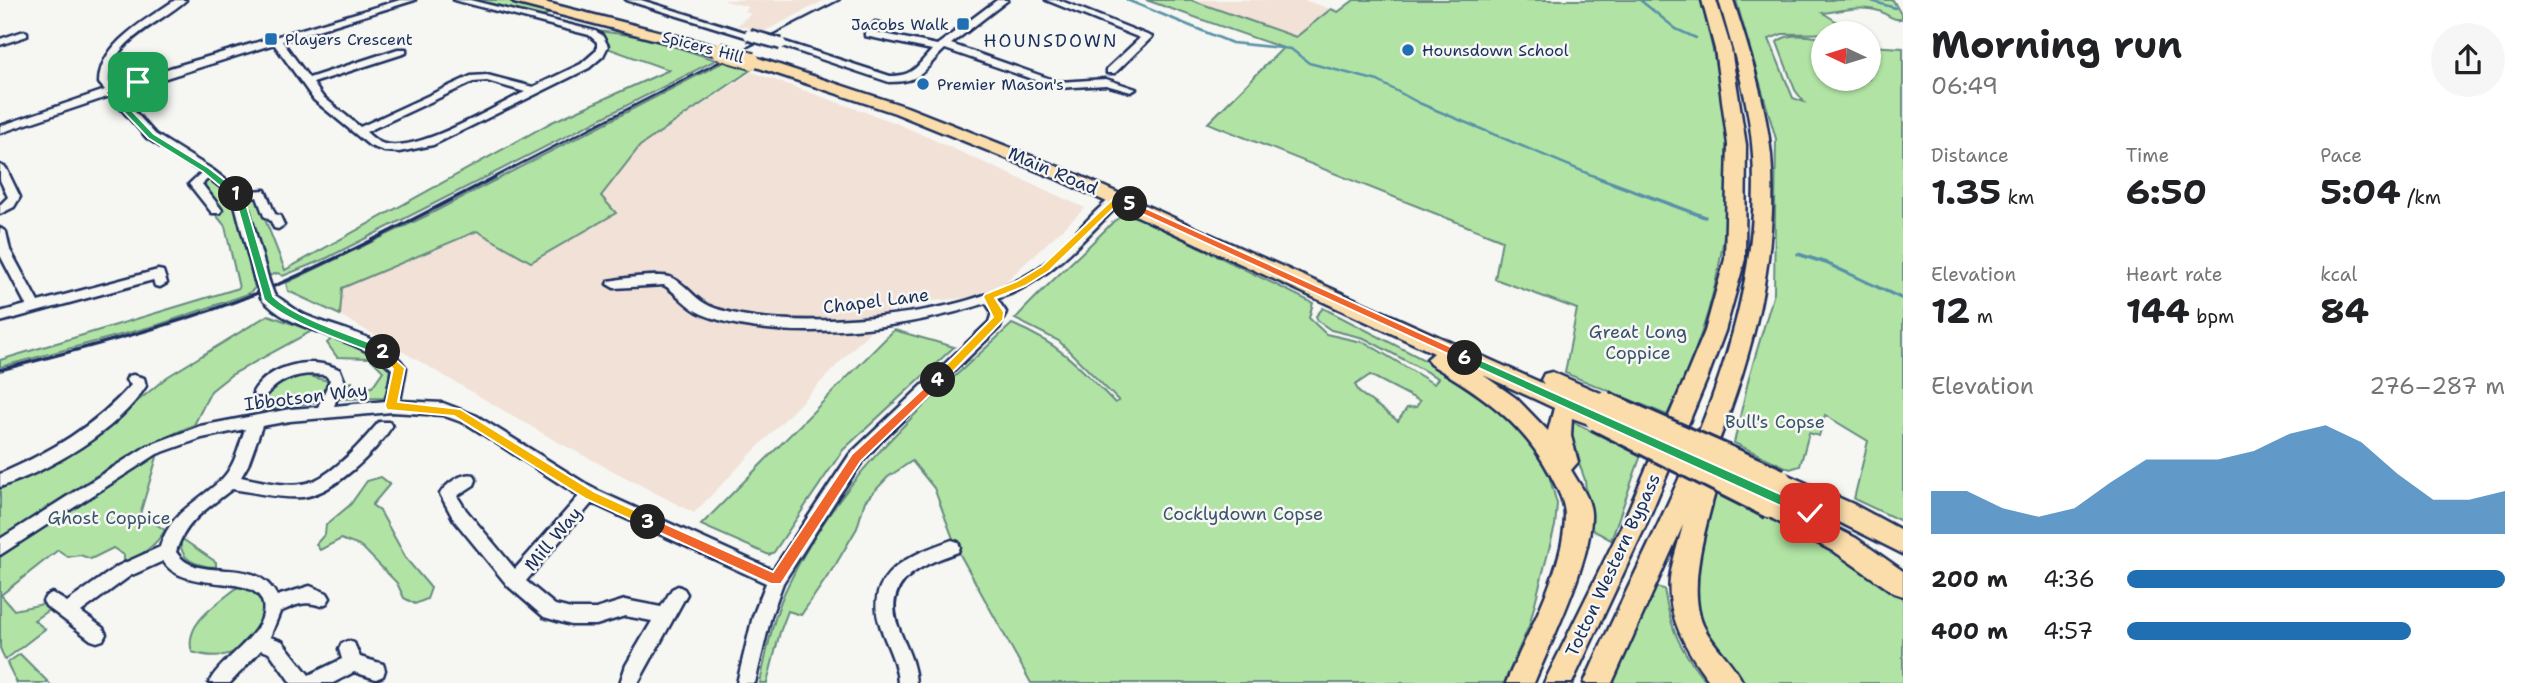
<!DOCTYPE html>
<html lang="en">
<head>
<meta charset="utf-8">
<style>
	:root { --surface:#fff; --page:#f6f6f6; --text:#202124; --muted:#757577; --accent:#1f6fb2 }
	body { margin:0; font-family:"Shantell Sans",sans-serif; background:var(--page); color:var(--text); height:100vh; display:flex; flex-direction:column; font-size:26px; white-space:nowrap }
	* { box-sizing:border-box; margin:0 }
	p { font-size:23px; color:var(--muted) }
	.icon { flex:none; width:38px; height:38px; fill:none; stroke:currentColor; stroke-width:2; stroke-linecap:round; stroke-linejoin:round }
	.map { position:relative; flex:1; overflow:hidden }
	.details { display:flex; flex-direction:column; background:var(--surface); width:630px }
	.details>* { flex:none }
	.needle { width:46px; rotate:274deg }
	.tools { position:absolute; left:1811px; top:21px; display:grid; gap:14px }
	.tools a { display:grid; place-items:center; width:70px; height:70px; border-radius:50%; background:var(--surface); box-shadow:0 2px 5px #0004; font-size:35px }
	.pin { position:absolute; display:grid; place-items:center; width:60px; height:60px; color:#fff; margin:-30px; border-radius:14px; box-shadow:0 4px 10px #0006 }
	.km { position:absolute; width:35px; height:35px; margin:-18px; border-radius:50%; background:#222; color:#fff; font-size:19px; line-height:35px; text-align:center }
	.round { display:grid; place-items:center; flex:none; width:74px; height:74px; border-radius:37px; background:var(--page) }
	.head { display:flex; align-items:center; justify-content:space-between; height:119px; padding:0 28px }
	h1 { font-size:38px; font-weight:700; line-height:52px }
	.metrics { display:grid; grid-template-columns:repeat(3,1fr); gap:10px; height:119px; padding:7px 28px }
	.metrics div { display:grid; align-content:center }
	.metrics b { font-size:35px; font-weight:700 }
	.metrics small { font-size:19px; font-weight:400 }
	.metrics p { font-size:19px }
	.chart { height:196px; padding:14px 28px }
	.chart p { display:flex; justify-content:space-between }
	.chart svg { width:100%; height:126px; margin-top:7px; fill:var(--accent); opacity:.7 }
	ul { padding:0 28px; list-style:none; font-size:23px }
	li { display:grid; grid-template-columns:112px 84px 1fr; align-items:center; height:52px }
	li i { height:18px; border-radius:9px; background:var(--accent) }
	main { display:flex; flex:1; min-height:0 }
	.map>svg:first-child { display:block }
</style>
</head>
<body>
<main>
<div class="map">
<svg width="1903" height="683" viewBox="0 0 1903 683">
	<rect width="100%" height="100%" fill="#f6f6f2"/>
	<filter id="ink" filterUnits="userSpaceOnUse"><feTurbulence type="fractalNoise" baseFrequency=".0143" numOctaves="2"/><feDisplacementMap in="SourceGraphic" scale="14" xChannelSelector="R" yChannelSelector="G"/><feConvolveMatrix kernelMatrix="1 2 1 2 8 2 1 2 1" color-interpolation-filters="sRGB"/></filter>
	<g filter="url(#ink)">
		<!-- built -->
		<g fill="#f1e1d7">
			<path d="M723 0H825L763 32 737 25 751 14 745 12 749 7Z"/>
			<path d="M1191 0H1303L1331 9 1296 37Z"/>
			<path d="M752 72 896 123 1085 208 1004 283 967 298 896 304 694 513 556 441 340 315 341 288 477 231 531 262 615 214 601 196 640 146Z"/>
		</g>
		<!-- green -->
		<g fill="#b1e4a4" stroke="#668a81" stroke-width="2" fill-rule="evenodd">
			<path d="M466 0H505L553 11 541 18Z"/>
			<path d="M1146 0H1191L1296 37 1331 9 1338 12 1354 0H1701C1712 47 1726 98 1728 147 1732 241 1709 332 1667 415L1565 373 1577 309 1495 279 1502 240 1208 123 1283 48Z"/>
			<path d="M1736 0H1893L1903 18C1894 22 1889 15 1879 11 1863 5 1839 11 1823 13L1855 33 1782 34 1769 39 1793 98 1804 102 1795 90 1777 42C1788 32 1809 36 1823 38L1824 79H1869V46L1903 48V522L1854 499 1868 441 1825 415 1819 436 1809 433 1800 466 1790 469 1734 443 1749 377 1774 293 1776 139Z"/>
			<path d="M590 30 645 37 716 60 327 258 283 276 278 273 268 276 264 271 246 199 252 197 257 199 285 270 552 122 669 70 610 49 602 36Z"/>
			<path d="M729 59 755 67 640 146 601 196 616 213 531 262 477 231 342 288 340 315 288 291 286 283 426 216Z"/>
			<path d="M211 177 233 198 255 288 248 294 158 325 0 367V360L239 288 225 226 216 215 223 212 202 182Z"/>
			<path d="M1125 214 1142 219 1313 303 1309 318 1326 334 1366 343 1434 384 1438 378 1364 338 1331 330 1318 321 1316 316 1323 308 1446 371 1511 416 1545 461 1557 504 1555 526 1529 626 1504 683H1031L957 549 934 488 912 461 888 477 865 501 857 528 836 564 801 615 788 611 780 632 767 683H760C767 651 773 615 788 585 841 474 924 405 1012 324 1060 344 1079 366 1115 403L1119 401 1059 341 1015 319C1046 285 1081 255 1114 221ZM1370 375 1420 401 1416 407 1407 408 1398 421 1360 393 1355 385Z"/>
			<path d="M268 315 312 331 231 375 211 391 194 425C125 453 62 497 0 540V485L104 429 167 377Z"/>
			<path d="M894 330 954 347 843 450 774 552 769 555 701 525Z"/>
			<path d="M338 338 366 350 389 365 390 382 384 398 338 399 343 384 352 382 350 390 372 387 383 371 370 358 337 357 327 343 331 339Z"/>
			<path d="M302 374 328 381 321 401 262 411C270 383 274 381 302 374Z"/>
			<path d="M1573 422 1641 455 1611 540 1589 528 1585 480 1570 438Z"/>
			<path d="M148 457H157L140 514 165 530C155 547 141 555 124 564V555L113 548 91 559 80 555 68 557 58 550 1 595 14 610 43 604 50 609 34 620 45 629 5 660 0 648V557Z"/>
			<path d="M381 477 390 484 372 505 380 511 407 560 431 588 427 599 415 604 404 598 397 583 362 547 341 539 320 550 316 544 325 534 326 525 350 505 367 481Z"/>
			<path d="M1714 488 1805 531 1903 596V683H1745L1725 664 1695 617V555Z"/>
			<path d="M181 538 216 562V567C198 566 178 561 181 538Z"/>
			<path d="M239 586C253 588 260 593 266 607 254 644 234 665 192 652 183 623 219 603 239 586Z"/>
			<path d="M1652 586 1664 589C1671 632 1680 649 1707 683H1609Z"/>
			<path d="M20 654 49 683H17L7 663Z"/>
		</g>
		<g fill="none" stroke-linecap="round" stroke-linejoin="round">
			<!-- stream-far1 -->
			<g stroke="#5891a8" stroke-width="2.5">
				<path d="M1127 0 1232 43 1291 49 1309 63 1378 81 1419 103 1601 179"/>
				<path d="M1640 0 1676 29 1696 38"/>
				<path d="M1868 0 1895 8"/>
			</g>
			<!-- stream -->
			<g stroke="#5891a8" stroke-width="3.5">
				<path d="M1596 177 1705 217"/>
				<path d="M1798 254 1826 263 1903 299"/>
			</g>
			<!-- street casing -->
			<g stroke="#1b2f5e" stroke-width="5">
				<g id="street">
					<path d="M175 0H186C160 24 109 41 109 82L114 87 170 68 400 0H415L282 41 309 78 398 49H406V53L313 83 322 96 360 127 471 76 487 75 533 87 581 64 597 50V42L589 35 454 0H470L595 31 602 35 608 46 603 56 589 68 433 145 399 152 384 151 370 146 314 100 274 44 118 93 155 134 213 170 241 192 265 190 275 214 280 216 284 225 278 229 274 228 271 221 264 216 257 197 246 199 269 281 262 285 255 281 233 197 209 178 202 184 222 210 220 213H212L189 184 202 172 147 138 110 96 0 133V126L105 90 99 83C99 44 146 20 175 0ZM487 81 525 92C493 107 418 153 384 144 377 142 372 137 366 132L473 82Z"/>
					<path d="M626 0H641L754 35 746 37Z"/>
					<path d="M997 0H1008L951 44 1059 82 1106 79 1136 89 1131 92 1106 85 1058 88 945 49C922 70 924 82 889 82L776 44 785 42 890 76C914 76 917 66 932 50L865 36V32L875 22 883 24 875 32 937 45Z"/>
					<path d="M1046 0H1059L1152 37 1115 73H1107V69L1140 38Z"/>
					<path d="M24 31 27 32V36L0 45V39Z"/>
					<path d="M0 165 6 168 20 197 14 207 0 214V205L8 197 0 180Z"/>
					<path d="M1118 195 1124 199 1122 202C1082 239 1051 281 997 299L1006 312 1000 327 881 441 862 462 839 495 783 583 771 616 755 683H737L753 616 766 583 592 503 526 581 555 605 571 609H596L625 600 661 607 672 589 678 586 684 589 687 594 638 683H620L626 665 652 621 625 616 596 625H571L544 617 508 586 454 520 440 494C446 484 462 472 474 475L476 480 474 485 457 496 466 510 515 569 579 496 467 424 442 415 392 412 290 421 262 426 248 465 241 477C261 481 286 488 307 483 332 477 363 441 379 422H389L392 426C376 452 334 493 303 497 280 499 255 492 232 489 208 508 185 521 176 552 199 586 253 551 277 596L310 586 327 593 330 598 327 603 321 606C304 600 296 605 280 612L270 637 282 641 309 675 342 659 339 649 342 643 348 641 354 643 360 657 383 664 385 670 383 676 376 679 354 672 333 683H291L270 653 261 650 230 683H209C220 658 269 634 263 604 256 571 184 595 163 561L130 576 81 612 103 628 106 634 103 640 97 642 91 640 46 606 43 601 46 596 52 593 67 602 118 566 160 547C172 510 196 504 222 479 235 466 239 446 245 429L202 438 157 454 0 555V539L147 446 200 426 290 409 318 407 330 380 325 375C301 372 281 377 265 396H255L253 392C269 365 313 355 340 370L344 380 334 406 386 401 392 369C355 333 290 335 261 297L268 292C281 297 292 309 305 315 339 330 384 335 406 368L400 401 443 403 477 416 596 490 773 570 850 454 989 322 992 312 986 303C910 329 777 345 702 314 687 308 677 293 664 285L614 288 607 284 609 281C622 278 662 273 672 278 684 283 691 294 701 301 712 309 728 312 741 315 784 323 831 321 874 317 935 311 1005 298 1053 257 1069 243 1100 201 1118 195Z"/>
					<path d="M0 228 6 232 10 250 38 302 158 270 163 271 167 283 160 287 155 286 153 280 0 322V312L26 305 0 255Z"/>
					<path d="M133 375 144 378 146 386C119 430 49 471 0 487V474C50 452 95 426 131 385L126 380 128 376Z"/>
					<path d="M952 540 958 542 960 547 958 552C922 565 882 580 898 626 905 646 915 661 916 683H898C897 661 886 645 880 625 863 573 912 554 952 540Z"/>
				</g>
			</g>
			<!-- primary casing -->
			<g stroke="#1b2f5e" stroke-width="5">
				<g id="primary">
					<path d="M512 0H536L724 48 727 51 719 56 514 3Z"/>
					<path d="M1702 0H1716L1731 49 1746 145 1745 259 1725 331 1707 379 1645 527 1572 683H1544L1621 527 1685 379 1705 331 1725 259 1728 145 1715 49Z"/>
					<path d="M1719 0H1733C1749 50 1766 102 1771 155 1779 257 1752 357 1715 451L1720 452 1724 459C1713 505 1684 581 1703 625 1713 647 1733 661 1743 683H1711C1688 654 1666 617 1670 578 1672 561 1679 542 1683 525L1612 683H1584C1658 514 1765 346 1753 155 1750 102 1733 50 1719 0Z"/>
					<path d="M752 56 907 107 1069 171 1544 384 1541 380 1544 374 1552 372 1612 398 1615 404 1612 410 1605 412 1608 418 1605 424 1597 427 1572 418 1571 436 1578 462 1571 470C1579 484 1590 497 1591 513 1593 557 1552 640 1534 683H1506C1527 634 1564 570 1565 516 1565 502 1557 488 1551 476 1524 423 1480 393 1430 364L1427 359 1434 353 1057 179 895 113 747 64 744 61ZM1483 375 1554 408 1548 431 1516 398Z"/>
					<path d="M1779 471 1853 504 1903 531V554L1771 488 1767 481 1771 474Z"/>
					<path d="M1771 496 1856 538 1903 571V596L1894 593 1838 554 1762 513 1759 506 1762 499Z"/>
				</g>
			</g>
			<!-- street -->
			<use href="#street" fill="#f6f6f2" fill-rule="evenodd"/>
			<!-- primary -->
			<use href="#primary" fill="#fbddab" fill-rule="evenodd"/>
			<!-- rail-far1 -->
			<path stroke="#1b2f5e" stroke-width="2.5" d="M491 179 840 0"/>
			<!-- rail -->
			<path stroke="#1b2f5e" stroke-width="3.5" d="M0 370C91 346 183 324 270 288 347 255 421 215 495 177"/>
			<!-- street-bridge-far1 casing -->
			<g stroke="#1b2f5e" stroke-width="15" stroke-linecap="butt">
				<path id="street-bridge-far1" d="M749 35 781 44"/>
			</g>
			<!-- street-bridge casing -->
			<g stroke="#1b2f5e" stroke-width="18" stroke-linecap="butt">
				<path id="street-bridge" d="M262 281 268 297"/>
			</g>
			<!-- primary-bridge-far1 casing -->
			<g stroke="#1b2f5e" stroke-width="20" stroke-linecap="butt">
				<path id="primary-bridge-far1" d="M719 51 752 61"/>
			</g>
			<!-- primary-bridge casing -->
			<g stroke="#1b2f5e" stroke-width="30" stroke-linecap="butt">
				<g id="primary-bridge">
					<path d="M1604 404 1779 481"/>
					<path d="M1597 418 1771 506"/>
				</g>
			</g>
			<!-- street-bridge-far1 -->
			<use href="#street-bridge-far1" stroke="#f6f6f2" stroke-width="10"/>
			<!-- street-bridge -->
			<use href="#street-bridge" stroke="#f6f6f2" stroke-width="13"/>
			<!-- primary-bridge-far1 -->
			<use href="#primary-bridge-far1" stroke="#fbddab" stroke-width="16"/>
			<!-- primary-bridge -->
			<use href="#primary-bridge" stroke="#fbddab" stroke-width="24"/>
		</g>
	</g>
	<!-- split-1 -->
	<path fill="#22a559" stroke="#fff" stroke-width="2" d="M135 80 142 82 115 93 154 134 209 168 239 191V196H232L203 172 148 138 105 92Z"/>
	<!-- split-2 -->
	<path fill="#22a559" stroke="#fff" stroke-width="2" d="M236 191 244 197 273 296C295 318 357 337 387 349V355H379C347 342 287 323 264 300L235 198 231 194Z"/>
	<!-- split-3 -->
	<path fill="#f5b400" stroke="#fff" stroke-width="2" d="M383 348 405 368 398 402 460 409 595 492 652 518V525H643L586 499 454 416 387 410 385 406 393 369 377 352Z"/>
	<!-- split-4 -->
	<path fill="#f0652b" stroke="#fff" stroke-width="2" d="M938 375 944 380 942 383 861 461 781 584H771L643 525V518H652L773 572 852 454Z"/>
	<!-- split-5 -->
	<path fill="#f5b400" stroke="#fff" stroke-width="2" d="M1115 197H1122L1135 204 1130 207 1119 203 1049 271 1025 286 995 298 1004 312 1003 320 942 383H934V377L993 317 983 297 985 294 1017 281 1042 266Z"/>
	<!-- split-6 -->
	<path fill="#f0652b" stroke="#fff" stroke-width="2" d="M1130 201 1469 355 1471 358 1469 360H1461L1127 207 1125 204Z"/>
	<!-- split-7 -->
	<path fill="#22a559" stroke="#fff" stroke-width="2" d="M1465 353 1814 509 1816 513 1814 517H1805L1461 360V355Z"/>
	<!-- markers -->
	<g fill="#1f6fb2" stroke="#f6f6f2" stroke-width="2.5">
		<rect x="956" y="17" width="14" height="14" rx="3.5"/>
		<rect x="264" y="32" width="14" height="14" rx="3.5"/>
		<circle cx="1408" cy="50" r="7"/>
		<circle cx="923" cy="84" r="7"/>
	</g>
	<g text-anchor="middle" dominant-baseline="central" stroke-width="5" stroke-linejoin="round" paint-order="stroke">
		<!-- far-poi labels -->
		<g font-size="16" fill="#1b2f5e" stroke="#f6f6f2" text-anchor="start">
			<text x="949" y="24" text-anchor="end">Jacobs Walk</text>
			<text x="285" y="39">Players Crescent</text>
			<text x="1422" y="50">Hounsdown School</text>
			<text x="937" y="84">Premier Mason's</text>
		</g>
		<!-- far-street labels -->
		<g font-size="16" fill="#1b2f5e" stroke="#f6f6f2">
			<text transform="translate(703 47) rotate(15)">Spicers Hill</text>
		</g>
		<!-- far-quarter labels -->
		<g font-size="18" letter-spacing="2" fill="#1b2f5e" stroke="#f6f6f2">
			<text x="1051" y="41">HOUNSDOWN</text>
		</g>
		<!-- street labels -->
		<g font-size="18" fill="#1b2f5e" stroke="#f6f6f2">
			<text transform="translate(1053 171) rotate(23)">Main Road</text>
			<text transform="translate(876 301) rotate(-7)">Chapel Lane</text>
			<text transform="translate(306 397) rotate(-7)">Ibbotson Way</text>
			<text transform="translate(553 539) rotate(-50)">Mill Way</text>
			<text transform="translate(1613 565) rotate(-65)">Totton Western Bypass</text>
		</g>
		<!-- park labels -->
		<g font-size="18" fill="#39536c" stroke="#f6f6f2">
			<text x="1638" y="332">Great Long<tspan x="1638" dy="21">Coppice</tspan></text>
			<text x="1775" y="422">Bull's Copse</text>
			<text x="1243" y="514">Cocklydown Copse</text>
			<text x="109" y="518">Ghost Coppice</text>
		</g>
	</g>
</svg>
<div class="tools">
<a><svg class="needle" viewBox="-14 -14 28 28"><path d="M0-13l5 13h-10z" fill="#e53935"/><path d="M0 13l5-13h-10z" fill="#757577"/></svg></a>
</div>
<div class="pin" style="left:138px;top:82px;background:#1e9e55"><svg class="icon" aria-label="arrive" viewBox="0 0 24 24"><path d="M6 21V4h12l-3 4 3 4H6"/></svg></div>
<div class="pin" style="left:1810px;top:513px;background:#d93025"><svg class="icon" aria-label="check" viewBox="0 0 24 24"><path d="M5 12l5 5 9-10"/></svg></div>
<b class="km" style="left:236px;top:194px">1</b>
<b class="km" style="left:383px;top:352px">2</b>
<b class="km" style="left:648px;top:522px">3</b>
<b class="km" style="left:938px;top:380px">4</b>
<b class="km" style="left:1130px;top:204px">5</b>
<b class="km" style="left:1465px;top:358px">6</b>
</div>
<section class="details">
<div class="head"><div><h1>Morning run</h1><p>06:49</p></div><a class="round"><svg class="icon" aria-label="share" viewBox="0 0 24 24"><path d="M12 15V3M7 8l5-5 5 5M5 13v7h14v-7"/></svg></a></div>
<div class="metrics">
<div><p>Distance</p><b>1.35<small> km</small></b></div>
<div><p>Time</p><b>6:50</b></div>
<div><p>Pace</p><b>5:04<small> /km</small></b></div>
</div>
<div class="metrics">
<div><p>Elevation</p><b>12<small> m</small></b></div>
<div><p>Heart rate</p><b>144<small> bpm</small></b></div>
<div><p>kcal</p><b>84</b></div>
</div>
<div class="chart"><p><span>Elevation</span>276–287 m</p>
<svg viewBox="0 0 160 44" preserveAspectRatio="none"><path d="M0 44V29L10 29L20 35L30 38L40 35L50 26L60 18L70 18L80 18L90 15L100 9L110 6L120 12L130 23L140 32L150 32L160 29V44z"/></svg>
</div>
<ul>
<li><b>200 m</b>4:36<i style="width:100%"></i></li>
<li><b>400 m</b>4:57<i style="width:75%"></i></li>
</ul>
</section>
</main>
</body>
</html>
